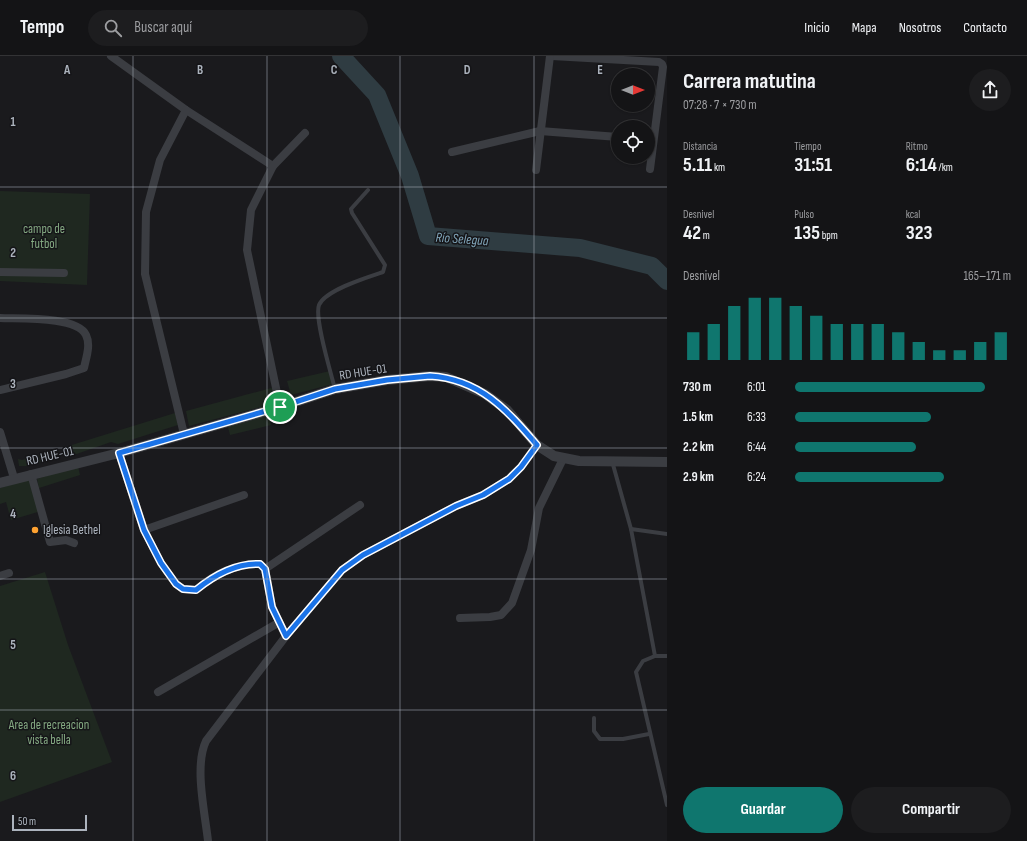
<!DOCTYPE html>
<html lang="es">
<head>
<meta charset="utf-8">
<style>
	:root { --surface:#141416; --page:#1d1d1f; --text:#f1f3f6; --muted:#9d9ea1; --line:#333335; --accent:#0f766e }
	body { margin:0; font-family:"Sofia Sans Condensed",sans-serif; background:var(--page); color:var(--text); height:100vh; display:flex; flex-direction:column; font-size:15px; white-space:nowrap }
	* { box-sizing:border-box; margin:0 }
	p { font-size:13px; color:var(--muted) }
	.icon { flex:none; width:22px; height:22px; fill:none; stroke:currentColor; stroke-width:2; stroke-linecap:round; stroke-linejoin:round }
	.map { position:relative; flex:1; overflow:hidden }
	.drawer { display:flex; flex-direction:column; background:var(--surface); width:360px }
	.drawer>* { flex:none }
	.needle { width:26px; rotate:90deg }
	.buttons { position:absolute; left:611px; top:12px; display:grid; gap:8px }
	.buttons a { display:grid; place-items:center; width:44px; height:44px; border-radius:50%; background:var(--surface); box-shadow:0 1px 3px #0004,0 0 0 1px var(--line); font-size:20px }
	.scale { position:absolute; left:12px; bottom:10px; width:75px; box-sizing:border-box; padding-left:4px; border:2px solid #acb3bd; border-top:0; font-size:11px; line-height:14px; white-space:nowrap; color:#acb3bd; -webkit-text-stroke:3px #151518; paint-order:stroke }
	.pin { position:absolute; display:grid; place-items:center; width:34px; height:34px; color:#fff; margin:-17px; border:2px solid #fff; border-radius:50%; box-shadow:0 1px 4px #0007 }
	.round { display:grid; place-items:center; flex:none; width:42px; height:42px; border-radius:21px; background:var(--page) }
	.overview { display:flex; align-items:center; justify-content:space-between; height:68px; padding:0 16px }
	h1 { font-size:22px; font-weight:700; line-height:30px }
	.figures { display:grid; grid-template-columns:repeat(3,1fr); gap:6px; height:68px; padding:4px 16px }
	.figures div { display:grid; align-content:center }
	.figures b { font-size:20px; font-weight:700 }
	.figures small { font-size:11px; font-weight:400 }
	.figures p { font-size:11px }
	.chart { height:112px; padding:8px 16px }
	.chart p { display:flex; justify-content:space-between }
	.chart svg { width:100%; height:72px; margin-top:4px; stroke:var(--accent); stroke-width:6 }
	.action { display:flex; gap:8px; margin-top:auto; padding:8px 16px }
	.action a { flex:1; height:46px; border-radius:24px; background:var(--accent); color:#fff; font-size:16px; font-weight:700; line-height:46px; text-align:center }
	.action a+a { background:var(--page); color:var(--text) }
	ul { padding:0 16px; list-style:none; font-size:13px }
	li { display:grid; grid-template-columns:64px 48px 1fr; align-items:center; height:30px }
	li i { height:10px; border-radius:5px; background:var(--accent) }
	header { display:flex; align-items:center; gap:24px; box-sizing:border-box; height:56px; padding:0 20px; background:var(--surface); border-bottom:1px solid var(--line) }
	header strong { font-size:19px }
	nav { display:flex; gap:22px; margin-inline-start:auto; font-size:14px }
	.search { width:280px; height:36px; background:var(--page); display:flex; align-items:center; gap:10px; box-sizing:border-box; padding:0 14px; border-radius:22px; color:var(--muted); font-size:15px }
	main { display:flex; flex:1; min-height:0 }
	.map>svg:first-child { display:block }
</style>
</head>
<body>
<header>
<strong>Tempo</strong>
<div class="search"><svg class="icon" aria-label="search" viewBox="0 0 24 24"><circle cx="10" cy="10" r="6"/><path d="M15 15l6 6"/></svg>Buscar aquí</div>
<nav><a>Inicio</a><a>Mapa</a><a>Nosotros</a><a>Contacto</a></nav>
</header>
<main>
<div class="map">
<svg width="667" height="785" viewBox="0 0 667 785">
	<rect width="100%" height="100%" fill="#1a1a1d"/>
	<!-- green -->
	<g fill="#1f2820">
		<path d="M0 135 90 138 87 229 0 225Z"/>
		<path d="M330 315 333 328 291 339 287 325Z"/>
		<path d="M275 331 279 346 189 370 186 355Z"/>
		<path d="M268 355 271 369 230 379 227 367Z"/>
		<path d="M175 357 178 369 118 388 111 386 65 402 62 392Z"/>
		<path d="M39 399 41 406 26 410H19L18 403 22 404Z"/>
		<path d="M78 410 80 419 39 432 37 423Z"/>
		<path d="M32 422 41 455 11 464 6 446 0 448V432Z"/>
		<path d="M45 516 68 589 112 706 0 746V530Z"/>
	</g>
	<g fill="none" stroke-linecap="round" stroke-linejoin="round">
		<!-- river -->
		<path stroke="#2f3c42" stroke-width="18" d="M341 0 377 39 410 120 428 180 580 192 652 210 667 225"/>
		<!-- service -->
		<g stroke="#3b3d42" stroke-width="4">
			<path d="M335 333C331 317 314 262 319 249 325 234 368 221 383 216L385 209 352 157 351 153 368 134"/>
			<path d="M612 405 631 473 655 600H667"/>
			<path d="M631 473 667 478"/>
			<path d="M655 600 643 605 636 616 667 749"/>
			<path d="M594 662V675L600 683H623L649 678"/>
		</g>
		<!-- minor -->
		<g stroke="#3b3d42" stroke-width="8">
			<path d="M111 0 186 54 273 110"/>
			<path d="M552 0 659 6 662 8 663 11 650 113"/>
			<path d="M452 96 540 75 618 81"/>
			<path d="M536 114 550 0"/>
			<path d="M0 216 64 217"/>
			<path d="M0 262C19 263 77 260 86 279 91 289 86 302 84 312L66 318 0 334"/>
			<path d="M280 351 247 194 251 154 273 110 305 77"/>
			<path d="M0 376 14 422"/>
			<path d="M184 378 145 218 146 156 160 104 186 54"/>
			<path d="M119 397 144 474 161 507 176 528 183 533 196 534C213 519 236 507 260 508L265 513 272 551 286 580"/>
			<path d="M31 418 50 486 66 484 74 487"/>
			<path d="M144 474 244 439"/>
			<path d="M265 513 360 449"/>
			<path d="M0 520 9 517"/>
			<path d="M460 562 490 561 501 559 512 547 531 494 539 452 563 403"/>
			<path d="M158 636 278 567"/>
			<path d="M208 785C205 757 194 710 206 685L286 580 342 514 363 499 456 450 483 439 509 423 521 411 537 389"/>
		</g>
		<!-- tertiary -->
		<path stroke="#3b3d42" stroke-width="10" d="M0 427 119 397 280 351 335 333 387 324 430 320 446 321 485 338 507 354 537 389 554 400 579 405 667 406"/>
	</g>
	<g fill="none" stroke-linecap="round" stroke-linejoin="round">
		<!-- route casing -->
		<g stroke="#fff" stroke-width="8">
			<path id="route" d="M430 320C480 323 507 354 537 389L521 411 509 423 483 439 456 450 363 499 342 514 286 580 272 551 265 513 260 508C236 507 213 520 196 534L183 533 176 528 161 507 144 474 119 397 280 351 335 333 387 324Z"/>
		</g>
		<!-- route -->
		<use href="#route" stroke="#1a73e8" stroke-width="5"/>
	</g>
	<!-- grid -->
	<path fill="none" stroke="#acb3bd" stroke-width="1" stroke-opacity="0.55" d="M133 0V785M267 0V785M400 0V785M534 0V785M0 131H667M0 262H667M0 392H667M0 523H667M0 654H667"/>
	<!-- markers -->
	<circle fill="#fea231" stroke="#151518" stroke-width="1.5" cx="35" cy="474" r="4"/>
	<g text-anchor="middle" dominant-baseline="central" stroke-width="3" stroke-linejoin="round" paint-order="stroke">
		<!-- park labels -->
		<g font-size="13" fill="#84a982" stroke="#151518">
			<text x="44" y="173">campo de<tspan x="44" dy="15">futbol</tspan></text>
			<text x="49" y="669">Area de recreacion<tspan x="49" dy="15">vista bella</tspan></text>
		</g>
		<!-- street labels -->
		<g font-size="13" fill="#acb3bd" stroke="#151518">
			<text transform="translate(363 316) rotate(-9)">RD HUE-01</text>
			<text transform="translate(50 400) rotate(-13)">RD HUE-01</text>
		</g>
		<!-- poi labels -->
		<g font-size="13" fill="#acb3bd" stroke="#151518" text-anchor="start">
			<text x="43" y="474">Iglesia Bethel</text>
		</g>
		<!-- water labels -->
		<g font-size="14" font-style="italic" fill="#81a5b9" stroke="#151518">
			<text transform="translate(462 183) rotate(4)">Río Selegua</text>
		</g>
	</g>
	<g font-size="13" text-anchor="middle" font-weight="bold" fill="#acb3bd" stroke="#151518" stroke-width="3" stroke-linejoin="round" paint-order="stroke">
		<text x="67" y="18">A</text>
		<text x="200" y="18">B</text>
		<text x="334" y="18">C</text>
		<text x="467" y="18">D</text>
		<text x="600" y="18">E</text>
		<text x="13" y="70">1</text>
		<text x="13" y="201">2</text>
		<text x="13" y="332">3</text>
		<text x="13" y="462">4</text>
		<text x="13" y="593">5</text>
		<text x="13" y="724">6</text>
	</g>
</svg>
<div class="buttons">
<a><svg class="needle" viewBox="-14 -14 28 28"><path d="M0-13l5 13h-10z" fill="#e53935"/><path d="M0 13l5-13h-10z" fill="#9d9ea1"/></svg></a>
<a><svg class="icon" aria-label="locate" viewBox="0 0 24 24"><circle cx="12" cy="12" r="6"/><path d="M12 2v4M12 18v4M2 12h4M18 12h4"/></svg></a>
</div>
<div class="scale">50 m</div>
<div class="pin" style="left:280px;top:351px;background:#1e9e55"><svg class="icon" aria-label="arrive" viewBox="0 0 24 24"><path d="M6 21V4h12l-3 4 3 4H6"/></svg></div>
</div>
<section class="drawer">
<div class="overview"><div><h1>Carrera matutina</h1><p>07:28 · 7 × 730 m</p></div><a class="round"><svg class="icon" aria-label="share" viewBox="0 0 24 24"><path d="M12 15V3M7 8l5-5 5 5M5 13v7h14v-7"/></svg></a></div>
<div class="figures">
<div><p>Distancia</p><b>5.11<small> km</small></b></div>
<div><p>Tiempo</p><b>31:51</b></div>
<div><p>Ritmo</p><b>6:14<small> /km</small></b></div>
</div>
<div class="figures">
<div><p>Desnivel</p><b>42<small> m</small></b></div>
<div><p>Pulso</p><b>135<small> bpm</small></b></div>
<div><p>kcal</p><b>323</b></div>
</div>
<div class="chart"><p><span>Desnivel</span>165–171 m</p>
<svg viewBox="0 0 160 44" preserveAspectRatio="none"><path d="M5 44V27M15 44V22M25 44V11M35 44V6M45 44V6M55 44V11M65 44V17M75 44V22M85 44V22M95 44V22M105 44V27M115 44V33M125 44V38M135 44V38M145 44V33M155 44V27"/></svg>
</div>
<ul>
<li><b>730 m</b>6:01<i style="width:88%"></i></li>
<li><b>1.5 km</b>6:33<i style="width:63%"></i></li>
<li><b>2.2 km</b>6:44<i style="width:56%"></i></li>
<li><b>2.9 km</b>6:24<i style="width:69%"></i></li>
</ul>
<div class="action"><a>Guardar</a><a>Compartir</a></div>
</section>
</main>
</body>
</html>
